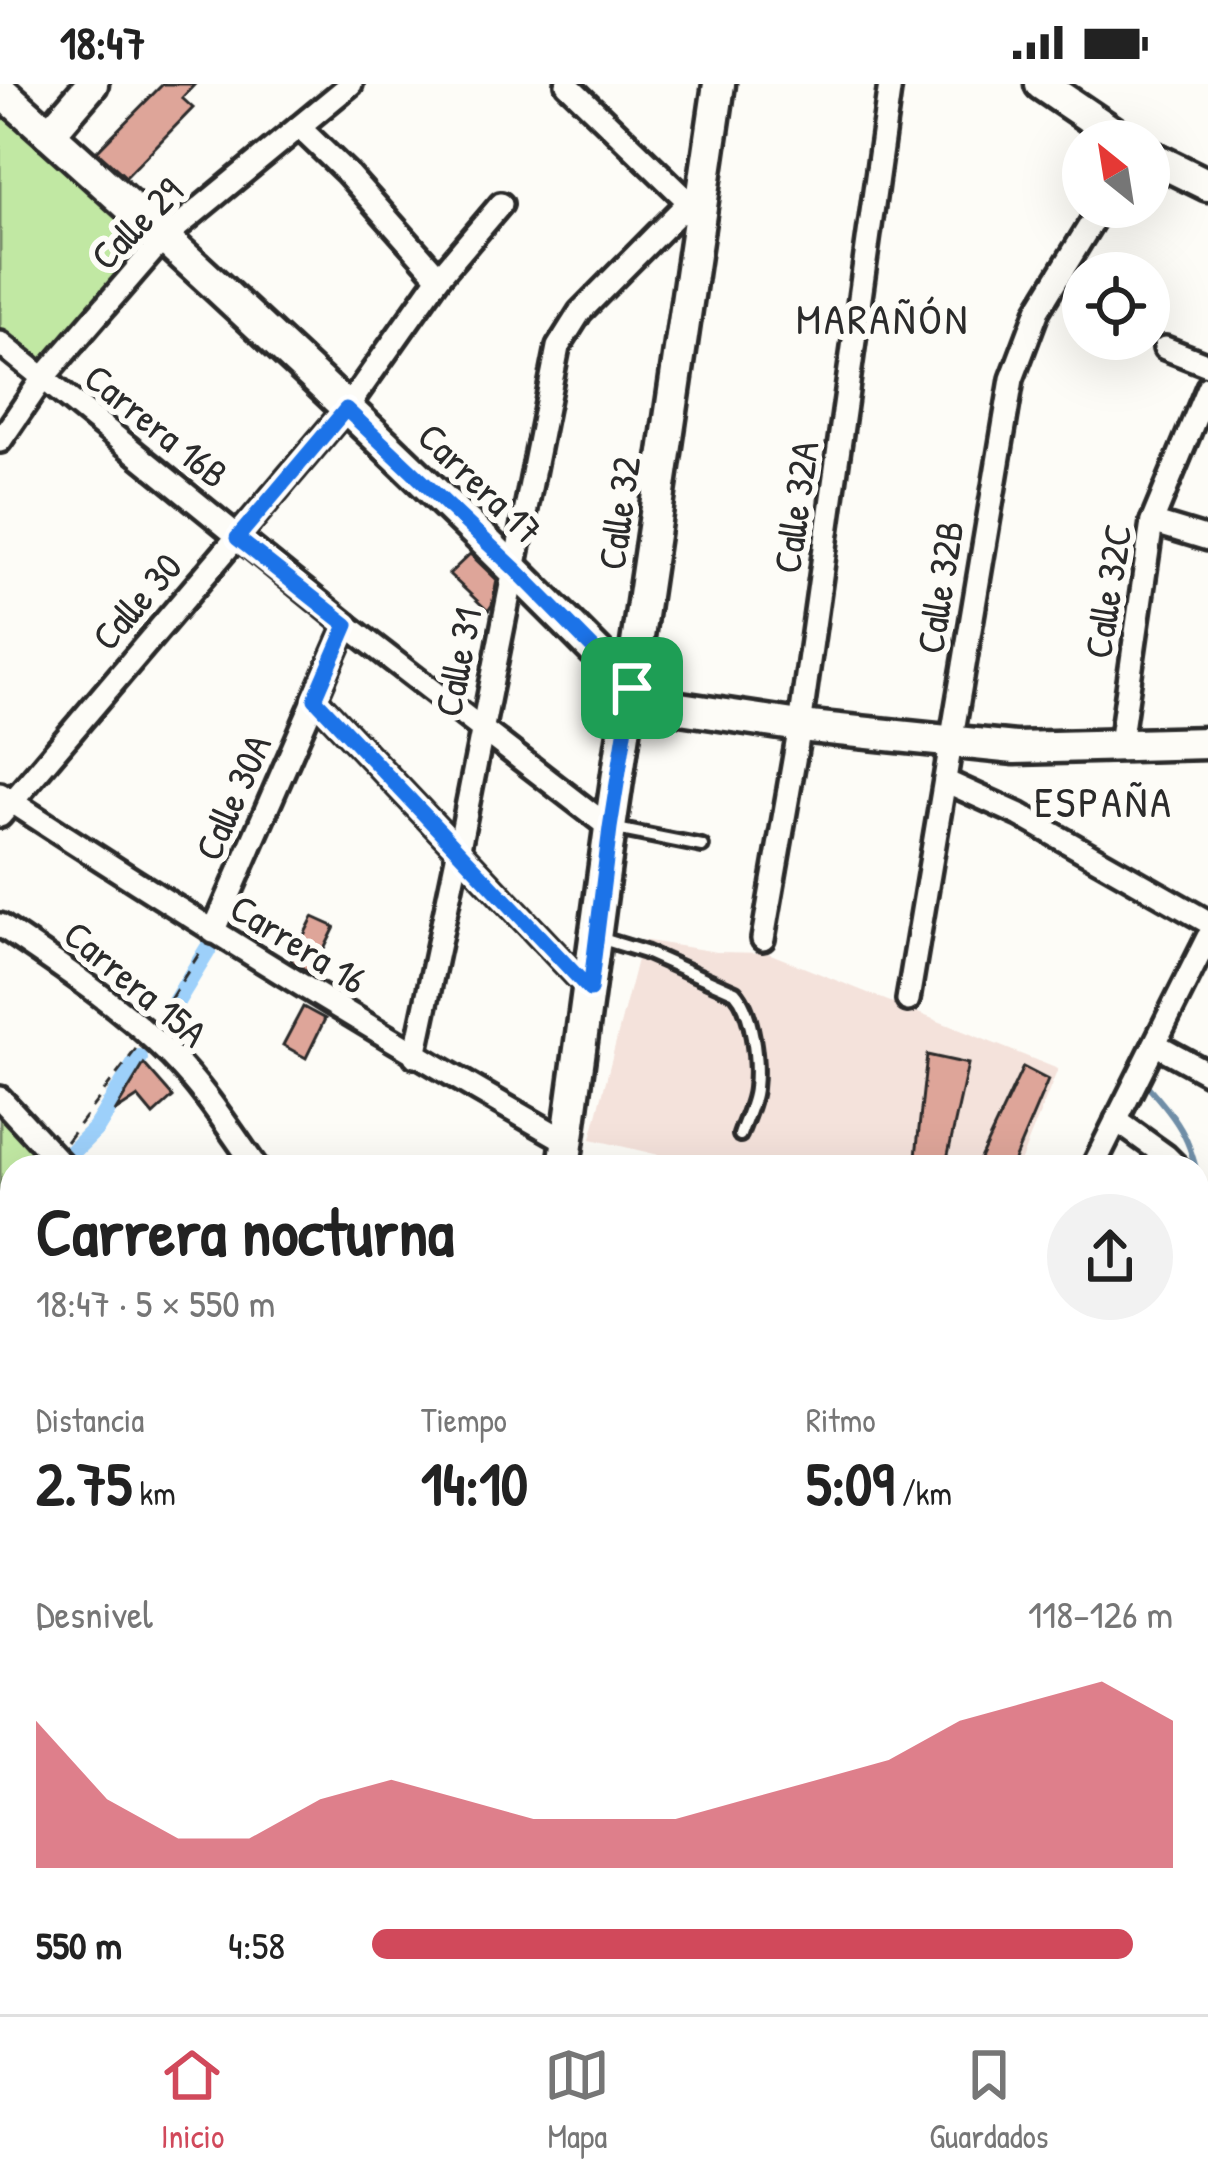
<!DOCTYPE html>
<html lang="es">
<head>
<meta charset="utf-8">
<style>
	:root { --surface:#fff; --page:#f2f2f2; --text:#222; --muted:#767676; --line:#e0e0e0; --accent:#d1495b }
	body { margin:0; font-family:"Patrick Hand",sans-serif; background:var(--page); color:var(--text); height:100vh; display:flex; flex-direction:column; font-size:45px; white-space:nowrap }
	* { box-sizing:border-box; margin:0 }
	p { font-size:39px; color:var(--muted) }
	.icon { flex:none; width:66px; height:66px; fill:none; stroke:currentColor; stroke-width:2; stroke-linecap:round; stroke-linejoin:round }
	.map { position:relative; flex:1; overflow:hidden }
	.panel { position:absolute; left:0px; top:1071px; width:1209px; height:861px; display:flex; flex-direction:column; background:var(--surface); border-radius:36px 36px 0 0; box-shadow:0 12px 48px #0002 }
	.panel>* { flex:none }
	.needle { width:78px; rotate:330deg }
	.controls { position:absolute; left:1062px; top:36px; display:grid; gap:24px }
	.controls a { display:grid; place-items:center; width:108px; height:108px; border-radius:50%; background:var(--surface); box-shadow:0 12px 48px #0002; font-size:60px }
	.pin { position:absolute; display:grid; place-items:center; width:102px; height:102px; color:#fff; margin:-51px; border-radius:24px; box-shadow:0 6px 18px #0006 }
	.round { display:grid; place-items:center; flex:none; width:126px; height:126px; border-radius:63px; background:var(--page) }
	.head { display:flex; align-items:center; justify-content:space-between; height:204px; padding:0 36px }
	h1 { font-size:66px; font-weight:800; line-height:90px }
	.metrics { display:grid; grid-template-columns:repeat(3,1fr); gap:18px; height:204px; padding:12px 36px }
	.metrics div { display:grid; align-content:center }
	.metrics b { font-size:60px; font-weight:800 }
	.metrics small { font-size:33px; font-weight:400 }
	.metrics p { font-size:33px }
	.chart { height:336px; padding:24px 36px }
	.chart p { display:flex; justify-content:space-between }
	.chart svg { width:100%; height:216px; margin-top:12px; fill:var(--accent); opacity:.7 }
	ul { padding:0 36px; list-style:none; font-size:39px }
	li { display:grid; grid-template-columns:192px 144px 1fr; align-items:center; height:90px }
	li i { height:30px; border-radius:15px; background:var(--accent) }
	.status { display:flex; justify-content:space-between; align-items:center; height:84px; padding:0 60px; background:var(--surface); direction:ltr }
	.status svg { height:33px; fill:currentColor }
	.menu { display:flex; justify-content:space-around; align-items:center; height:168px; border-top:3px solid var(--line); background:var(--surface); font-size:33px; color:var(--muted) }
	.menu a { display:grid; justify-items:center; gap:6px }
	.menu .active { color:var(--accent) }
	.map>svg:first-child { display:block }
</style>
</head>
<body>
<div class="status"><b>18:47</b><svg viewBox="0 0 49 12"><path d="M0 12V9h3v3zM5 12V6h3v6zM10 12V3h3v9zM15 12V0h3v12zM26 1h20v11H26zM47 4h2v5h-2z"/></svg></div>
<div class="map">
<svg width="1208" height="1930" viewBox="0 0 1208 1930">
	<rect width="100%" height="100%" fill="#fdfcf7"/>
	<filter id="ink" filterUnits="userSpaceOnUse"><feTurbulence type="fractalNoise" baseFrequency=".00833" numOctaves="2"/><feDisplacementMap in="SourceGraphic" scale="24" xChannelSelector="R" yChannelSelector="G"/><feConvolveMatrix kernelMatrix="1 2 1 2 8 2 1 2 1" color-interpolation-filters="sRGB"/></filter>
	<g filter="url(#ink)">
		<!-- built -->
		<path fill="#f4e2db" d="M642 856 717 868 768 869 1058 985 1018 1083H658L659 1071 591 1055Z"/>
		<!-- green -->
		<g fill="#c1e8a3" stroke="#768a67" stroke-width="3">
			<path d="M0 7 164 154 43 294 0 259Z"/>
			<path d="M0 1014 64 1083H12V1250L0 1254Z"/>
		</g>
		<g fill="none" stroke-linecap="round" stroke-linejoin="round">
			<!-- stream -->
			<path stroke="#6f8ea7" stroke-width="6" d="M1144 998C1184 1043 1192 1057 1203 1117"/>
			<!-- canal -->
			<g stroke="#9dd0fa" stroke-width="18">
				<path d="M157 949 208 865"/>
				<path d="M69 1071 96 1044 139 974"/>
			</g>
		</g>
		<!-- building -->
		<g fill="#dea599" stroke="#2b2b2b" stroke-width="3">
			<path d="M163 0H195L182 14 193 24 126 93 97 67Z"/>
			<path d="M470 470 497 496 492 521 488 527 449 490Z"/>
			<path d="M313 833 335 843 312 890 291 877Z"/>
			<path d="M303 923 325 935 306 974 283 961Z"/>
			<path d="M927 971 968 980 947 1075 916 1072Z"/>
			<path d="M144 980 173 1013 153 1031 138 1013 115 1028Z"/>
			<path d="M1023 983 1048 996 1011 1083H976Z"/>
		</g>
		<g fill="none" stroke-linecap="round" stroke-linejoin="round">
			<!-- lane casing -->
			<g stroke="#2b2b2b" stroke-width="20">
				<g id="lane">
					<path d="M611 744 702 762"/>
					<path d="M599 854 645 868 735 908C753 928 758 977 755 1004 754 1019 745 1036 740 1051"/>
				</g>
			</g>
			<!-- street casing -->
			<g stroke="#2b2b2b" stroke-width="30">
				<g id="street">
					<path d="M567 0 689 118"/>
					<path d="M299 43 347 89 439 193"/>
					<path d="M0 259 347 541 610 744"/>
					<path d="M1165 264 1208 281"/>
					<path d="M0 357 43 294 164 154 351 0"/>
					<path d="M1152 438 1208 455"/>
					<path d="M315 615 590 906"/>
					<path d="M1120 660 1152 438 1208 303"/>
					<path d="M945 697 1020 731 1208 838"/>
					<path d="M0 710C186 832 374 948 568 1058"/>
					<path d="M0 732 346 325 439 193 501 120"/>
					<path d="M0 841C59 881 120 921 171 972 204 1005 229 1045 256 1083"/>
					<path d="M213 848 347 541"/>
					<path d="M763 855 800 642 890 0"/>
					<path d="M908 916 1012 295 1038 226 1101 123"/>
					<path d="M1155 960 1208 989"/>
					<path d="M415 972 458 769 558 263 580 228 689 118 702 121"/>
					<path d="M0 1014 64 1083"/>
					<path d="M1116 1036 1166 1072 1177 1083"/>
					<path d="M1093 1083 1208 853"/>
					<path d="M1197 1123 1200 1137 1197 1171"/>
					<path d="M1197 1277 1208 1284"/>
					<path d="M0 1324 12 1361"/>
					<path d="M1197 1453 1208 1459"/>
					<path d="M0 1614 12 1610"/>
					<path d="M1197 1654 1208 1660"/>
					<path d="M0 1903 12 1899"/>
					<path d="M156 1930 185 1920"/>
					<path d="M596 1930 598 1920"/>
					<path d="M766 1930 769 1920"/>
					<path d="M940 1930 942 1920"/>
					<path d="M1177 1930 1181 1920"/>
				</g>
			</g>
			<!-- secondary casing -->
			<g stroke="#2b2b2b" stroke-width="39">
				<g id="secondary">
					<path d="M1041 0 1125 57"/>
					<path d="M0 6C217 199 429 397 632 604L660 621 800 642 1015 664 1208 659"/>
					<path d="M49 50 92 0"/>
					<path d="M1149 72 1208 101"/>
					<path d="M564 1083 610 744 719 0"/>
					<path d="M0 1254 12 1250"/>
					<path d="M0 1731 12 1743"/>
					<path d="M1197 1881 1208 1888"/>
					<path d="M94 1920 96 1930"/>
					<path d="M425 1930 428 1920"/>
				</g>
			</g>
			<!-- path -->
			<g stroke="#2b2b2b" stroke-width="3" stroke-dasharray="12 9" stroke-linecap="butt">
				<path d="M159 933 202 865"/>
				<path d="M66 1058 136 965"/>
			</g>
			<!-- lane -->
			<use href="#lane" stroke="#fdfcf7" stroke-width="10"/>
			<!-- street -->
			<use href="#street" stroke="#fdfcf7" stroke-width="21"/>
			<!-- secondary -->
			<use href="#secondary" stroke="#fdfcf7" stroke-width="30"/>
		</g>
	</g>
	<g fill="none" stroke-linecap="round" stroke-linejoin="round" filter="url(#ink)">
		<!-- route casing -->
		<g stroke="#fff" stroke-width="24">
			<path id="route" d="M346 325 515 485 632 604 610 744 590 906 315 615 347 541 237 454Z"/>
		</g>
		<!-- route -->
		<use href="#route" stroke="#1a73e8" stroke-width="15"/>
	</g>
	<g text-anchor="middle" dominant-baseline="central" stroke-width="12" stroke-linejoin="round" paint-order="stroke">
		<!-- street labels -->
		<g font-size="39" fill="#2b2b2b" stroke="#fdfcf7">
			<text transform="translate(136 139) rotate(-45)">Calle 29</text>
			<text transform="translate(157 341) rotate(39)">Carrera 16B</text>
			<text transform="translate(481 399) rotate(44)">Carrera 17</text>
			<text transform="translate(795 423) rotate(-82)">Calle 32A</text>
			<text transform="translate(618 429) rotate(-82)">Calle 32</text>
			<text transform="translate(939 503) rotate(-81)">Calle 32B</text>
			<text transform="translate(1107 507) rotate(-81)">Calle 32C</text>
			<text transform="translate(136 517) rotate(-49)">Calle 30</text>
			<text transform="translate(457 578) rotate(-79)">Calle 31</text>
			<text transform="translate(232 713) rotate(-66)">Calle 30A</text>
			<text transform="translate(299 859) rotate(32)">Carrera 16</text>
			<text transform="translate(136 899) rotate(40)">Carrera 15A</text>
		</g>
		<!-- neighbourhood labels -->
		<g font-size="42" letter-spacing="3" fill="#2b2b2b" stroke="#fdfcf7">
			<text x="883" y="234">MARAÑÓN</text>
			<text x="1104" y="717">ESPAÑA</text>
		</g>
	</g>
</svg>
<div class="controls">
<a><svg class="needle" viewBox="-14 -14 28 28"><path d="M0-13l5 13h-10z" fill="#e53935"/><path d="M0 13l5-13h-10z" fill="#767676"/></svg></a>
<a><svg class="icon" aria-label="locate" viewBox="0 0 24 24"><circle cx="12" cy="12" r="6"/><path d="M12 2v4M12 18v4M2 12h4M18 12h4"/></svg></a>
</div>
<div class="pin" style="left:632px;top:604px;background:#1e9e55"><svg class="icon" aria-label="arrive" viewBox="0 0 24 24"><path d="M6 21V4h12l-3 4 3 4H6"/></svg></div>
<section class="panel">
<div class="head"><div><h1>Carrera nocturna</h1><p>18:47 · 5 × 550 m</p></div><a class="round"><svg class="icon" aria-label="share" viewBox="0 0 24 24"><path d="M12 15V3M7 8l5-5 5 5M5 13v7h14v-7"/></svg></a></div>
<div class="metrics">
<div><p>Distancia</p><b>2.75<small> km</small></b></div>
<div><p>Tiempo</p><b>14:10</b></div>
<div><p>Ritmo</p><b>5:09<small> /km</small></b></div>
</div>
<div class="chart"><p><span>Desnivel</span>118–126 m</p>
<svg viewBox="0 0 160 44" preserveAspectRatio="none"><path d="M0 44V14L10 30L20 38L30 38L40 30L50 26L60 30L70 34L80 34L90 34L100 30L110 26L120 22L130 14L140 10L150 6L160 14V44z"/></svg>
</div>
<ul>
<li><b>550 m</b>4:58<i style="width:95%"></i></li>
</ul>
</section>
</div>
<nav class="menu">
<a class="active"><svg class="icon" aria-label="home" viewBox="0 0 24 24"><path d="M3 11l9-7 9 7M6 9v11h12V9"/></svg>Inicio</a>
<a><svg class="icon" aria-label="map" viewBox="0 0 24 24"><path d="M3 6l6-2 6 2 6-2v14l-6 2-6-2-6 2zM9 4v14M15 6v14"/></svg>Mapa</a>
<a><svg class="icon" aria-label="saved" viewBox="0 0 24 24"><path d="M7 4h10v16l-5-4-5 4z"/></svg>Guardados</a>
</nav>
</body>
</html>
